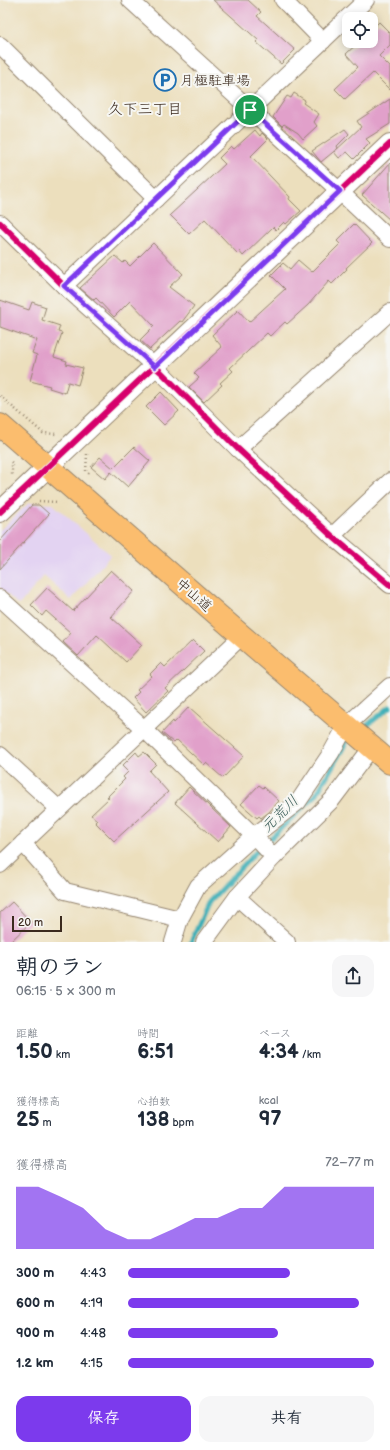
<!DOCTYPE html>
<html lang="ja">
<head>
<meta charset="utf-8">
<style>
	:root { --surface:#fff; --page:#f6f6f7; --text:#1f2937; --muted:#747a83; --accent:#7c3aed }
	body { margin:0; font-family:"Balsamiq Sans","Klee One",sans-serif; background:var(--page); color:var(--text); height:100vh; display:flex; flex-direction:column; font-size:15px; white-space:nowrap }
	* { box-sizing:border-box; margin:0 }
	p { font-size:13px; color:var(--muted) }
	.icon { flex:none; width:22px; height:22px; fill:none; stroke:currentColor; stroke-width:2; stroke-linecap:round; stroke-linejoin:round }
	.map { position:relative; height:942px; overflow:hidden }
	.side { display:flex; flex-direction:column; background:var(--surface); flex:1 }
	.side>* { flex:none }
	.controls { position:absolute; left:342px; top:12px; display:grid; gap:8px }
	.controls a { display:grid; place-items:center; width:36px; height:36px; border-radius:8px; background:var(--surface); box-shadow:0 2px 10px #0003; font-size:20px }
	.scale { position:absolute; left:12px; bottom:10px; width:50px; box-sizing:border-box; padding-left:4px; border:2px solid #3b2a1e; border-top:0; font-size:11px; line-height:14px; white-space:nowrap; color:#3b2a1e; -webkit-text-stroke:3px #f6f6f2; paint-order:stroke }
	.pin { position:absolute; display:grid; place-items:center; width:34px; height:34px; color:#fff; margin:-17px; border:2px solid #fff; border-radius:50%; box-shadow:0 1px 4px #0007 }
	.round { display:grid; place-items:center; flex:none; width:42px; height:42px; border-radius:12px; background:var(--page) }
	.overview { display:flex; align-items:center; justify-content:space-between; height:68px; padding:0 16px }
	h1 { font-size:22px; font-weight:800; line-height:30px }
	.stats { display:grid; grid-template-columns:repeat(3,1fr); gap:6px; height:68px; padding:4px 16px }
	.stats div { display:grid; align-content:center }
	.stats b { font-size:20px; font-weight:800 }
	.stats small { font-size:11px; font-weight:400 }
	.stats p { font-size:11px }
	.chart { height:112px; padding:8px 16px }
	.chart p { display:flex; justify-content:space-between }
	.chart svg { width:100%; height:72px; margin-top:4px; fill:var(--accent); opacity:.7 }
	.cta { display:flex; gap:8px; margin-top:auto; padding:8px 16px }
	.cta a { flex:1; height:46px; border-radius:12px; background:var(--accent); color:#fff; font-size:16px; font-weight:800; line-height:46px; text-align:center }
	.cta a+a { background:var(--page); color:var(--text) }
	ul { padding:0 16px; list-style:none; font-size:13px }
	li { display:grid; grid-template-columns:64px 48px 1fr; align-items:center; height:30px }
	li i { height:10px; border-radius:5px; background:var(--accent) }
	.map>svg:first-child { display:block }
</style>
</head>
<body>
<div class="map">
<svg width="390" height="942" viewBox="0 0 390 942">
	<rect width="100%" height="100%" fill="#f6f6f2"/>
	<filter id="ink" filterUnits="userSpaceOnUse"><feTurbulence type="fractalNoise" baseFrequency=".025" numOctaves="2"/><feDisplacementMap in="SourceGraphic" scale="8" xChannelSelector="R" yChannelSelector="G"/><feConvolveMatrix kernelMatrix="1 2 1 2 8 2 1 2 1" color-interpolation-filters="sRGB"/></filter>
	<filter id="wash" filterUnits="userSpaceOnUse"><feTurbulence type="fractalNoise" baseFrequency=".012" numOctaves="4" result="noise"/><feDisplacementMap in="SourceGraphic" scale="16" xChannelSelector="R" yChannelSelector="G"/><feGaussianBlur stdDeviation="0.9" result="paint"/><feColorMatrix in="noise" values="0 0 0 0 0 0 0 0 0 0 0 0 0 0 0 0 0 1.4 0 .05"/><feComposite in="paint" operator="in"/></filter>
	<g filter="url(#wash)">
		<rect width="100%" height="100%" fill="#ecdfbd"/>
		<!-- built -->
		<path fill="#e3d3f2" d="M29 503 53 504 111 555 71 600 44 576 19 605 0 588V530Z"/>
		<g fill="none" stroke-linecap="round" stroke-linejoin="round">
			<!-- stream -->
			<g stroke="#3eafb7" stroke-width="5">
				<path d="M360 731 390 707"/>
				<path d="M191 942 209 902 254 854 316 795 347 741 352 737"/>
			</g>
		</g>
		<g id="blocks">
			<!-- building -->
			<g fill="#e1a0ca">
				<path d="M213 0H248L261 12 257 16 295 50 281 64 256 42 258 40Z"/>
				<path d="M379 22 390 33V45L379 56 390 67V90L373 73 345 99 335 89 358 67 346 54 360 41H371V30Z"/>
				<path d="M294 93 305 100 303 103 319 114 314 122 317 126 303 139 298 133 284 124 282 126 273 117 287 96 291 98Z"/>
				<path d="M390 99V124L366 139 370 143 354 159 347 152 339 158 334 152 361 127 357 121Z"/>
				<path d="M345 129 349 134 337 146 338 148 321 162 312 151Z"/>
				<path d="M255 130 260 136 262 133 268 139 251 156 290 197 289 199 301 211 286 224 284 222 276 230 273 227 243 256 239 251 237 253 205 219 189 234 170 215 225 164 219 158 231 146 234 149Z"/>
				<path d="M390 163V220L362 195Z"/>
				<path d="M354 224 372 243 346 268 347 269 332 284 329 281 308 305 287 324 285 322 270 336 267 333 230 368 233 371 220 383 222 385 204 402 189 387 199 378 194 373 222 347 212 335 238 310 249 322 285 289 271 275 283 263 290 269 298 260 312 272 340 244 337 241Z"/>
				<path d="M153 243 183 274 169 287 194 306 182 322 180 321 150 349 140 340 154 326 130 301 114 317 96 298 94 300 80 288 115 256 123 263 125 261 130 266Z"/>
				<path d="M0 300 29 310 32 302 46 307 42 320 60 326 58 332 62 333 54 357 67 361 66 364 83 368 78 385 68 382 65 393 49 388 50 386 30 381 37 355 32 353 37 340 0 327Z"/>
				<path d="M161 392 179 411 164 425 146 407Z"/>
				<path d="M134 447 150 461 128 487 111 472 105 479 91 467 100 457 113 468Z"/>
				<path d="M32 505H39L49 514 0 569V541Z"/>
				<path d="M111 570 134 591 111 617 142 645 126 662 97 635 78 656 63 642 71 633 46 611 42 616 31 605 47 588 73 611Z"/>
				<path d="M193 640 204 651 165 688 168 691 146 712 133 698 139 692 137 690 152 676 150 674 161 663 165 667Z"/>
				<path d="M189 707 244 756 223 778 206 763 204 765 177 740 174 743 162 733 173 721 174 723Z"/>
				<path d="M136 752 139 756 144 752 156 764 149 771 168 792 114 841 95 822 97 820 91 815 109 798 107 797 125 779 123 777 128 772 122 766Z"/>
				<path d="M259 785 263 788 264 787 279 801 269 812 261 818 259 816 257 818 241 804Z"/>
				<path d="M189 787 231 827 218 842 175 803Z"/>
				<path d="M12 902 31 922 10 942H0V913Z"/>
			</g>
		</g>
	</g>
	<g filter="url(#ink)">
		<use href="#blocks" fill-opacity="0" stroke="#94846e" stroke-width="1"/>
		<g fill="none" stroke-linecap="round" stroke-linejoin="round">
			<!-- minor casing -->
			<g stroke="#94846e" stroke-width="18">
				<g id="minor">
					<path d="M130 0 334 186 390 239"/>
					<path d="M283 0 323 41"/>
					<path d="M0 45 156 199"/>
					<path d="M0 223 64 286 161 372 238 449 332 536 390 585"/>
					<path d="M64 286 366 0"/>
					<path d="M238 449 390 312"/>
					<path d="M332 536 390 481"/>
					<path d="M0 598 144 729 254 836 274 857"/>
					<path d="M0 755 59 809"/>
					<path d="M23 843 65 891 180 919"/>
					<path d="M0 865 242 636"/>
					<path d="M237 897 287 942"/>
					<path d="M173 942 180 919 198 886 254 836 298 802 331 753 346 726 390 686"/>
					<path d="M204 942 237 897 274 857 332 800 372 747"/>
				</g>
			</g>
			<!-- tertiary casing -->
			<g stroke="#94846e" stroke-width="22">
				<path id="tertiary" d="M0 512 390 144"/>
			</g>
			<!-- trunk casing -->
			<g stroke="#94846e" stroke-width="24">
				<path id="trunk" d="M0 425 242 636 390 763"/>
			</g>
			<!-- path -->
			<g stroke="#94846e" stroke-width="2.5" stroke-dasharray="1 3" stroke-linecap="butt">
				<path d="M0 396 43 433 56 434"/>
				<path d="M87 454 86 471 91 475"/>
				<path d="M11 462 12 463V476"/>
				<path d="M39 501 58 502"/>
			</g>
			<!-- minor -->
			<use href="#minor" stroke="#fff" stroke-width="16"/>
			<!-- tertiary -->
			<use href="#tertiary" stroke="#fff" stroke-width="20"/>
			<!-- trunk -->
			<use href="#trunk" stroke="#fbbd6e" stroke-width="22"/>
			<!-- cycleway casing -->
			<g stroke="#f6f6f2" stroke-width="8">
				<g id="cycleway">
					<path d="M0 223 64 286 161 372 238 449 332 536 390 585"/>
					<path d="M0 512 390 144"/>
				</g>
			</g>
			<!-- cycleway -->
			<use href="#cycleway" stroke="#d6006c" stroke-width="6"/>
		</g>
	</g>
	<g fill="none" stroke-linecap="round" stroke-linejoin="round" filter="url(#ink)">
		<!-- route casing -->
		<g stroke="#fff" stroke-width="8">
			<path id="route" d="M250 110 340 191 155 367 64 286Z"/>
		</g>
		<!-- route -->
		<use href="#route" stroke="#7c3aed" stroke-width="5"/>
	</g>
	<!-- icons -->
	<defs>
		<g id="parking-ring" transform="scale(1.15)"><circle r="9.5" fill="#f6f6f2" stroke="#1f6fb2" stroke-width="1.5"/><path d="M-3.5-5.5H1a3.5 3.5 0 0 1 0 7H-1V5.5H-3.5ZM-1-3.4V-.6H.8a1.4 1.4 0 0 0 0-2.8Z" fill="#1f6fb2"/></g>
	</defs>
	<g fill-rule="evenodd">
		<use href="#parking-ring" x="165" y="80"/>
	</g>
	<g text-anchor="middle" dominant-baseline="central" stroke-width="4" stroke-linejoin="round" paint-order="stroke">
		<!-- poi labels -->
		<g font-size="14" fill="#3b2a1e" stroke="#f6f6f2" text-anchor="start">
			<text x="180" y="80">月極駐車場</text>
		</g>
		<!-- street labels -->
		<g font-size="14" fill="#3b2a1e" stroke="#f6f6f2">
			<text transform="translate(194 595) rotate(41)">中山道</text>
		</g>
		<!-- neighbourhood labels -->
		<g font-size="15" fill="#3b2a1e" stroke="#f6f6f2">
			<text x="145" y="109">久下三丁目</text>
		</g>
		<!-- water labels -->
		<g font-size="15" font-style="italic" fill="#3c5f5b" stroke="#f6f6f2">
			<text transform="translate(280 814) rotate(-45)">元荒川</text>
		</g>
	</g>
</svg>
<div class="controls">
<a><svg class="icon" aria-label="locate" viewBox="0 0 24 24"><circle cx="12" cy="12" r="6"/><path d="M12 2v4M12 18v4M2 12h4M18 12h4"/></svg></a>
</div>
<div class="scale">20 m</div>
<div class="pin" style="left:250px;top:110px;background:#1e9e55"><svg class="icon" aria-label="arrive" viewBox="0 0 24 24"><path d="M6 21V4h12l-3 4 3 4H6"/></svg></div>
</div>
<section class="side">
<div class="overview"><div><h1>朝のラン</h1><p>06:15 · 5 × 300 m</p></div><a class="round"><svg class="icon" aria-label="share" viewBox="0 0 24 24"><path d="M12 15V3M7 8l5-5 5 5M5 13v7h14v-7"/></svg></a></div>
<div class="stats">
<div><p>距離</p><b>1.50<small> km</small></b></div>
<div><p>時間</p><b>6:51</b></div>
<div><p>ペース</p><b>4:34<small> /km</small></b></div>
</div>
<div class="stats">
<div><p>獲得標高</p><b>25<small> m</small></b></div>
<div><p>心拍数</p><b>138<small> bpm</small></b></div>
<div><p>kcal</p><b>97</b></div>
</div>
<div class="chart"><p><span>獲得標高</span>72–77 m</p>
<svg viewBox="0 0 160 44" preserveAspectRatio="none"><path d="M0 44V6L10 6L20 12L30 19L40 32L50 38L60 38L70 32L80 25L90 25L100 19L110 19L120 6L130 6L140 6L150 6L160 6V44z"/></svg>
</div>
<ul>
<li><b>300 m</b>4:43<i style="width:66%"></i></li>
<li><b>600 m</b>4:19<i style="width:94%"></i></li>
<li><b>900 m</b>4:48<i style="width:61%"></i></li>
<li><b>1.2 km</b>4:15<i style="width:100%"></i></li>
</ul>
<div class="cta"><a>保存</a><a>共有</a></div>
</section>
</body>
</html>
